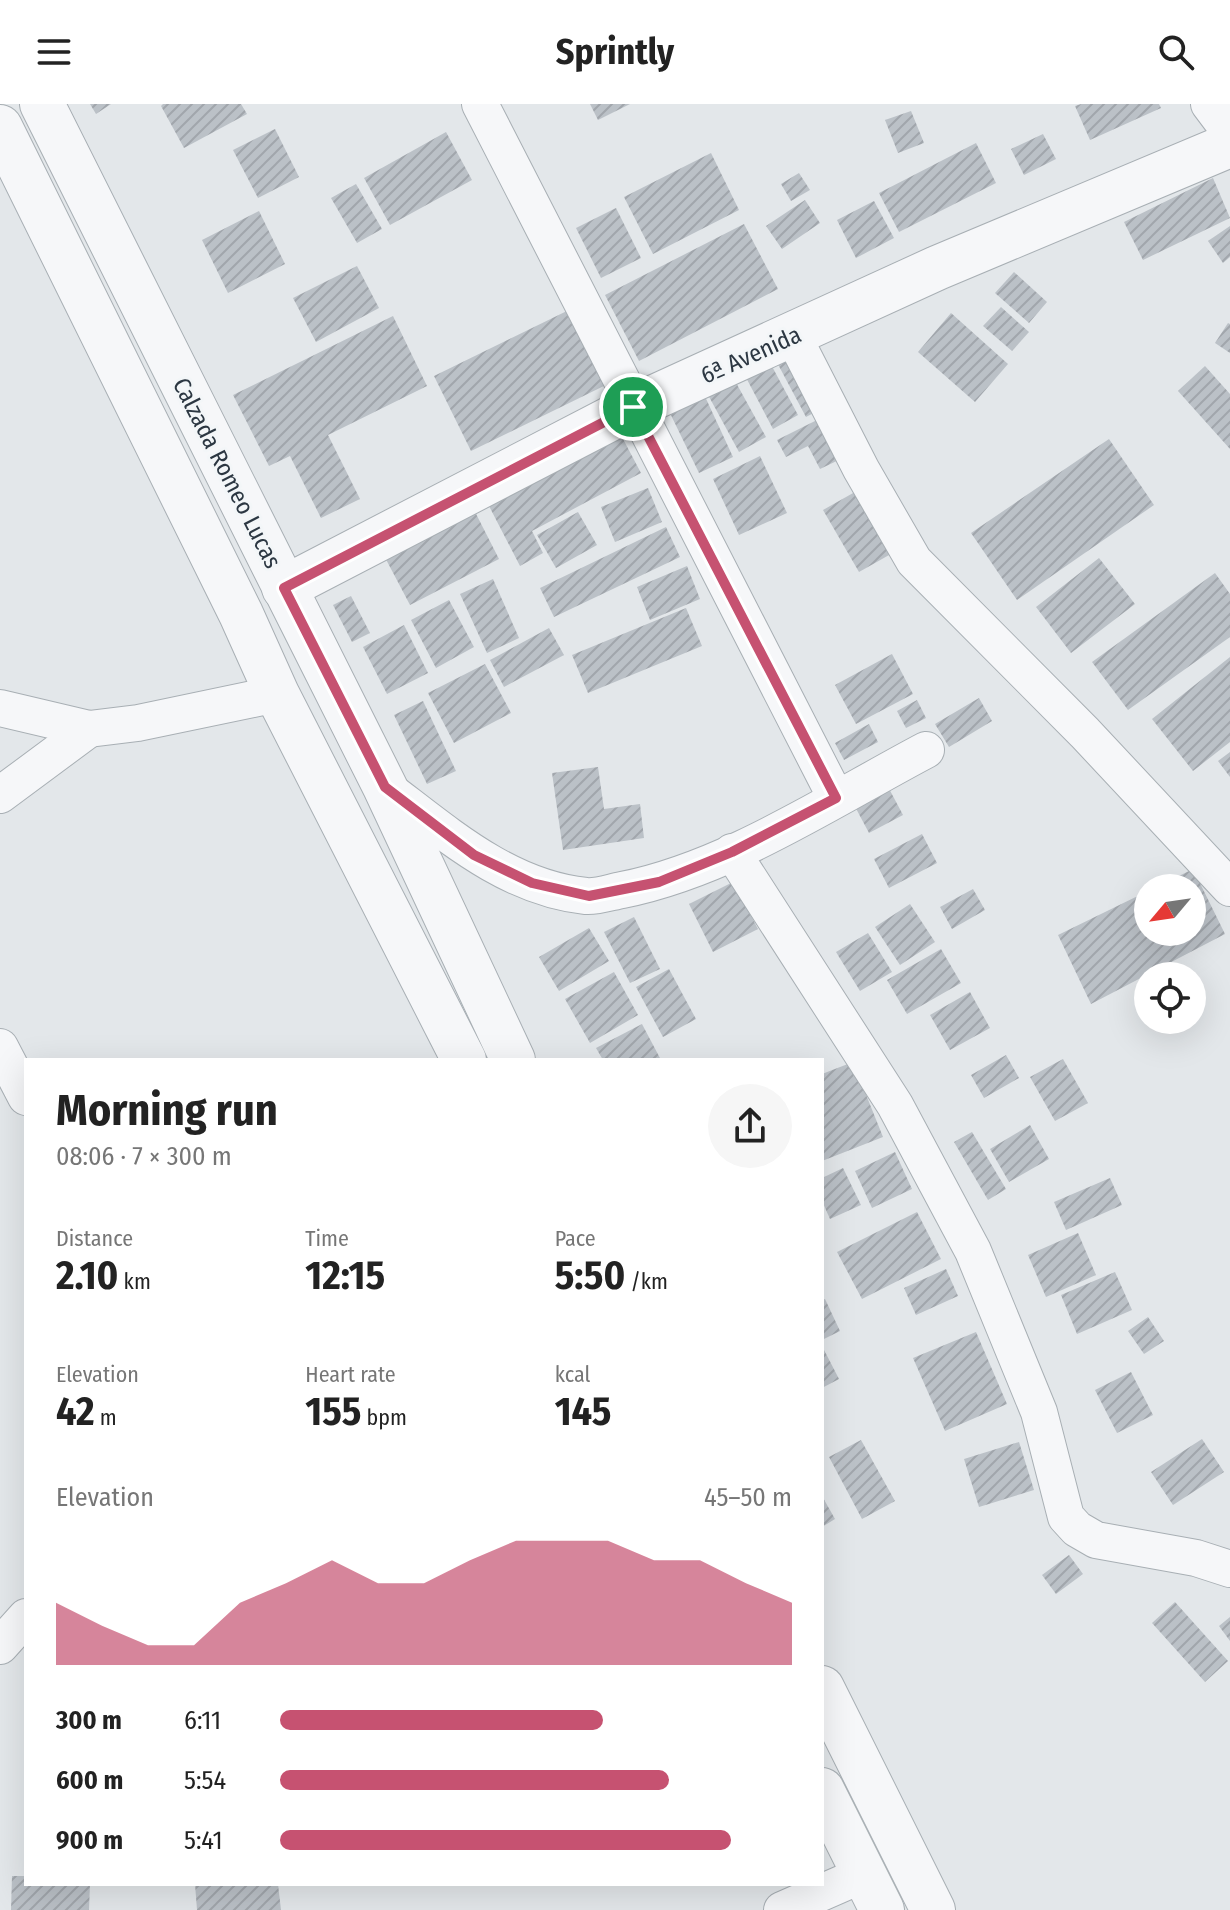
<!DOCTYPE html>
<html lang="en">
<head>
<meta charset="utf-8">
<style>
	:root { --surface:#fff; --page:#f6f6f6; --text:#222; --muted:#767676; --accent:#c65271 }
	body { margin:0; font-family:"Fira Sans Condensed",sans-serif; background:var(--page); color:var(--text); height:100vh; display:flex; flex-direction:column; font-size:30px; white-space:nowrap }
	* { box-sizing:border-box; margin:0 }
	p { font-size:26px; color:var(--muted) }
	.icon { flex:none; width:44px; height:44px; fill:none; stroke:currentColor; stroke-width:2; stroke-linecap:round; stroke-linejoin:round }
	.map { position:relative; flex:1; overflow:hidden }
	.sheet { position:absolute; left:24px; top:954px; width:800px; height:828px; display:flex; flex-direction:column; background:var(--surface); border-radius:0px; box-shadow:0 8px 32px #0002 }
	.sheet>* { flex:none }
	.needle { width:52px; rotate:241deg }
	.buttons { position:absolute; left:1134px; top:770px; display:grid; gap:16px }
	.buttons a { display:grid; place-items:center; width:72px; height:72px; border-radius:50%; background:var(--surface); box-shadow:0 8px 32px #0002; font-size:40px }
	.pin { position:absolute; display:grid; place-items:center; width:68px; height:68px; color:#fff; margin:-34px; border:4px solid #fff; border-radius:50%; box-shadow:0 2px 8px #0007 }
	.round { display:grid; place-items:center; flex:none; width:84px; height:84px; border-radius:42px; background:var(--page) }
	.head { display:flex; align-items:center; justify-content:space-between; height:136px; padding:0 32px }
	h1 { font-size:44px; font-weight:700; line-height:60px }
	.stats { display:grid; grid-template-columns:repeat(3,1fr); gap:12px; height:136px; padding:8px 32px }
	.stats div { display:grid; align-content:center }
	.stats b { font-size:40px; font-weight:700 }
	.stats small { font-size:22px; font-weight:400 }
	.stats p { font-size:22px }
	.chart { height:224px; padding:16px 32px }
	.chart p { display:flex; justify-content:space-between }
	.chart svg { width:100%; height:144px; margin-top:8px; fill:var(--accent); opacity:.7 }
	ul { padding:0 32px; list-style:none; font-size:26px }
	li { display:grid; grid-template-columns:128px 96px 1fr; align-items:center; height:60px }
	li i { height:20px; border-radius:10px; background:var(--accent) }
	header { display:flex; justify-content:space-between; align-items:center; height:104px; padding:0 32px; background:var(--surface); font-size:36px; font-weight:700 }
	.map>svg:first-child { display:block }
</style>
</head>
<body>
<header><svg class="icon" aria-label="menu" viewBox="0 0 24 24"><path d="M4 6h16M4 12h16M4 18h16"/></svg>Sprintly<svg class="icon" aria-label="search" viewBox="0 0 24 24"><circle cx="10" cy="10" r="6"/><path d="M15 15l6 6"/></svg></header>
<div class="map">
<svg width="1230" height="1806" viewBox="0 0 1230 1806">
	<defs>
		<pattern id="building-hatch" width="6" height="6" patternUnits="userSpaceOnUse" patternTransform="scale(2)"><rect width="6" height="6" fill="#bbc1c7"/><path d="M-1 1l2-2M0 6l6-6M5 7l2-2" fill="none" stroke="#a1a6ac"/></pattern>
	</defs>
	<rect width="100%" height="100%" fill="#e3e7ea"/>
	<!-- building -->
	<g fill="url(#building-hatch)">
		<path d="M90 0H111L96 10Z"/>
		<path d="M163 0H241L247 10 184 44 161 2Z"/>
		<path d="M590 0H630L598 16Z"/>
		<path d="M1081 0H1159L1161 4 1090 36 1075 2Z"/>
		<path d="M911 7 924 39 898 49 885 16Z"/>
		<path d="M275 25 299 73 258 94 233 46Z"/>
		<path d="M446 28 472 76 390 121 364 74Z"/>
		<path d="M1043 30 1056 55 1024 71 1011 45Z"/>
		<path d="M976 39 996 79 899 128 879 89Z"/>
		<path d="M711 49 739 106 653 150 624 93Z"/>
		<path d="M799 69 810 86 791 97 781 80Z"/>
		<path d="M1213 74 1230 114 1143 156 1124 118Z"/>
		<path d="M356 80 382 125 357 139 331 94Z"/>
		<path d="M805 96 820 119 782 145 766 122Z"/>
		<path d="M874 97 894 134 856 154 837 116Z"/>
		<path d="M616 104 641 154 601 174 576 124Z"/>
		<path d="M259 107 285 160 228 189 202 136Z"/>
		<path d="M744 120 778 185 639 257 605 191Z"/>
		<path d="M1230 122V153L1223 159 1208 137Z"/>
		<path d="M357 162 379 204 316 238 293 194Z"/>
		<path d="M1014 168 1047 198 1029 219 995 189Z"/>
		<path d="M1001 203 1029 228 1012 247 983 222Z"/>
		<path d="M573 204 610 279 471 347 434 272Z"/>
		<path d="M951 209 1008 260 975 298 918 248Z"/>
		<path d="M393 212 427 282 328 331 360 395 321 414 290 352 269 362 233 291Z"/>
		<path d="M1228 219 1230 220V249L1215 239Z"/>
		<path d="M791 241 825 303 806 313 773 251Z"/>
		<path d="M767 253 798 311 773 325 742 266Z"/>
		<path d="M1205 262 1230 290V345L1178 287Z"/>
		<path d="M734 275 766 333 739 348 707 289Z"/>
		<path d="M702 286 733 353 699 369 667 303Z"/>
		<path d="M825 312 847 352 820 365 808 342 786 353 777 336Z"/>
		<path d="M622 333 641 369 532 427 543 449 520 462 489 402Z"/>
		<path d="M1109 335 1154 401 1017 496 971 429Z"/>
		<path d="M760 352 787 409 739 431 713 375Z"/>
		<path d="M648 384 662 418 615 438 601 403Z"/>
		<path d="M862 384 898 446 859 468 823 406Z"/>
		<path d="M470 398 499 455 410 501 380 444Z"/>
		<path d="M578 408 597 441 556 464 537 431Z"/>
		<path d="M666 423 680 453 554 513 540 484Z"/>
		<path d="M1099 454 1135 500 1071 549 1036 503Z"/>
		<path d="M687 462 700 495 650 516 637 483Z"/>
		<path d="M1215 469 1230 490V533L1128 606 1092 558Z"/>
		<path d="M493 475 519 534 487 549 460 490Z"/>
		<path d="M351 492 370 529 352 538 333 501Z"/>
		<path d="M449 496 474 543 436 564 411 516Z"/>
		<path d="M686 504 702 542 588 589 572 551Z"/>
		<path d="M404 521 428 569 387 590 363 543Z"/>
		<path d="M549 524 564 551 504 583 490 556Z"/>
		<path d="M892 550 913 590 856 620 835 581Z"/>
		<path d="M1230 553V638L1193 667 1152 615Z"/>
		<path d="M485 560 511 609 454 639 428 589Z"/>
		<path d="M979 594 992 617 949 643 935 620Z"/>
		<path d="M917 596 926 614 906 624 897 607Z"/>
		<path d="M423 597 456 667 427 680 394 611Z"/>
		<path d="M869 620 878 638 844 656 835 639Z"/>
		<path d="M1230 648V673L1218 657Z"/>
		<path d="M598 663 604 705 640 700 644 734 563 746 552 669Z"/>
		<path d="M886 679 903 711 869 729 852 697Z"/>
		<path d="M922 730 937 759 889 784 874 755Z"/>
		<path d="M1193 765 1225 830 1091 900 1058 831 1148 787V828H1192V784H1155Z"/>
		<path d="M733 778 758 825 713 848 689 800Z"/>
		<path d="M973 785 985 806 952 825 940 803Z"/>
		<path d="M910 800 935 838 900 861 875 823Z"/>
		<path d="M634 813 660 865 630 879 604 828Z"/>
		<path d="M589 824 609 857 559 887 539 853Z"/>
		<path d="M868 829 892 868 860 887 836 848Z"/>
		<path d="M941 845 961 879 907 910 887 876Z"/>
		<path d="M669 865 696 915 663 933 636 883Z"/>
		<path d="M614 868 638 911 590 939 565 895Z"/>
		<path d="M970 888 990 924 950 946 930 911Z"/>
		<path d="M642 920 661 956H603L596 944Z"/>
		<path d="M1006 951 1019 974 984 994 971 971Z"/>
		<path d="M1063 955 1088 999 1055 1017 1030 973Z"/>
		<path d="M853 958 883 1033 822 1057V970Z"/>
		<path d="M1030 1021 1049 1055 1009 1078 990 1045Z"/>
		<path d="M972 1028 1006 1085 988 1096 954 1038Z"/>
		<path d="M895 1048 912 1085 872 1104 855 1067Z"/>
		<path d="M843 1064 861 1101 830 1115 822 1097V1074Z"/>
		<path d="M1110 1074 1122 1101 1066 1126 1054 1098Z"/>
		<path d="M917 1108 941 1155 862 1195 837 1148Z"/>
		<path d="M1078 1129 1096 1171 1046 1193 1028 1151Z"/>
		<path d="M946 1165 958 1192 916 1211 904 1184Z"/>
		<path d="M1115 1168 1132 1206 1077 1230 1061 1191Z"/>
		<path d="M825 1195 840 1227 822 1236V1196Z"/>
		<path d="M1148 1213 1164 1237 1144 1250 1128 1227Z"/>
		<path d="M976 1228 1007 1300 945 1327 913 1254Z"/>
		<path d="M822 1242 839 1275 822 1284Z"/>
		<path d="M1131 1268 1153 1311 1117 1329 1095 1286Z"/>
		<path d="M1202 1335 1224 1368 1173 1401 1151 1368Z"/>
		<path d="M861 1336 895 1397 862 1415 829 1353Z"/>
		<path d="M1019 1338 1034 1386 979 1403 964 1355Z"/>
		<path d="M822 1392 835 1415 822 1423Z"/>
		<path d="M1069 1451 1083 1470 1056 1490 1042 1471Z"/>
		<path d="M1175 1498 1228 1557 1205 1578 1152 1519Z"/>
		<path d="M1230 1513V1537L1219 1522Z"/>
		<path d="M12 1772H26V1780H90L89 1806H11Z"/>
		<path d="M195 1780H278L281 1806H197Z"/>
	</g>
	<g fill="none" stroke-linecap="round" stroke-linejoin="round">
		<!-- minor casing -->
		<g stroke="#a8afb4" stroke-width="38">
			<g id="minor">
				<path d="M480 0 836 694"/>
				<path d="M1209 0 1230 28"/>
				<path d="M793 232 861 365 914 457 1085 629 1230 784"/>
				<path d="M0 604 89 625 138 619 277 590"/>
				<path d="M385 683C446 729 507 784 586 792 597 793 611 788 622 786 728 765 831 696 926 646"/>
				<path d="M0 691 89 625"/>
				<path d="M732 748 895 1001 973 1147 1039 1308 1066 1413 1077 1425 1096 1436 1196 1454 1230 1465"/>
				<path d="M0 943 26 993"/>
				<path d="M0 1542 26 1513"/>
				<path d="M782 1806 864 1770"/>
			</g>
		</g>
		<!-- tertiary casing -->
		<g stroke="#a8afb4" stroke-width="46">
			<g id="tertiary">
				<path d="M42 0 385 683 513 956"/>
				<path d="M0 23 241 510 277 590 464 956"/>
				<path d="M284 484 633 303 937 164 1230 41"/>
				<path d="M822 1584 933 1806"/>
				<path d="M822 1686 882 1806"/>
			</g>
		</g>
		<!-- minor -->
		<use href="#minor" stroke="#f6f7f9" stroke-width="36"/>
		<!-- tertiary -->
		<use href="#tertiary" stroke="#f6f7f9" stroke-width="44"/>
	</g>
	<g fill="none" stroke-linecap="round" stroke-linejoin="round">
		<!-- route casing -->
		<g stroke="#fff" stroke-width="16">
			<path id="route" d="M633 303 836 694 732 748 659 778 589 792 532 779 474 751 385 683 284 484Z"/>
		</g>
		<!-- route -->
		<use href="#route" stroke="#c65271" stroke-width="10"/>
	</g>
	<g text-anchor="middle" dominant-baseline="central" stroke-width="6" stroke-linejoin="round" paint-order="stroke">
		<!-- street labels -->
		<g font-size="24" fill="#2c3742" stroke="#f3f6f8">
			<text transform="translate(751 251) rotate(-24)">6ª Avenida</text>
			<text transform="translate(227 369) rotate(63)">Calzada Romeo Lucas</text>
		</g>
	</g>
</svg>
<div class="buttons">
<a><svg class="needle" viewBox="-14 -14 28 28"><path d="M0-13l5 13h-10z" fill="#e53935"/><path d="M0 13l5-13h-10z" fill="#767676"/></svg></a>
<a><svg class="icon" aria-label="locate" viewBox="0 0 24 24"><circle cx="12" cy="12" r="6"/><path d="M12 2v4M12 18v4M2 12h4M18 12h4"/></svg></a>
</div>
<div class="pin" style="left:633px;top:303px;background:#1e9e55"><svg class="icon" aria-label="arrive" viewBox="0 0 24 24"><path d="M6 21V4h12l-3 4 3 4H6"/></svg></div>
<section class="sheet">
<div class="head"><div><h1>Morning run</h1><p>08:06 · 7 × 300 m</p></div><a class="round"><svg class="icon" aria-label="share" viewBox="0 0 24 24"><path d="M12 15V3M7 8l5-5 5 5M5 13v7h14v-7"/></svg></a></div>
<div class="stats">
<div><p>Distance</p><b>2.10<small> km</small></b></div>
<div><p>Time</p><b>12:15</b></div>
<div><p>Pace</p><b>5:50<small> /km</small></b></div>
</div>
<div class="stats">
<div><p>Elevation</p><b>42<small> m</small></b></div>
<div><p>Heart rate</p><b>155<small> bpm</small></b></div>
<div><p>kcal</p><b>145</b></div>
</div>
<div class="chart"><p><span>Elevation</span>45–50 m</p>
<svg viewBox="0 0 160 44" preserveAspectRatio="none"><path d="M0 44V25L10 32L20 38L30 38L40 25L50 19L60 12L70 19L80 19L90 12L100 6L110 6L120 6L130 12L140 12L150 19L160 25V44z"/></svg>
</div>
<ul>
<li><b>300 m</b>6:11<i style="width:63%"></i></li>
<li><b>600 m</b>5:54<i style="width:76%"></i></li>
<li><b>900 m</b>5:41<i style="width:88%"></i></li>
</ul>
</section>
</div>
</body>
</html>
